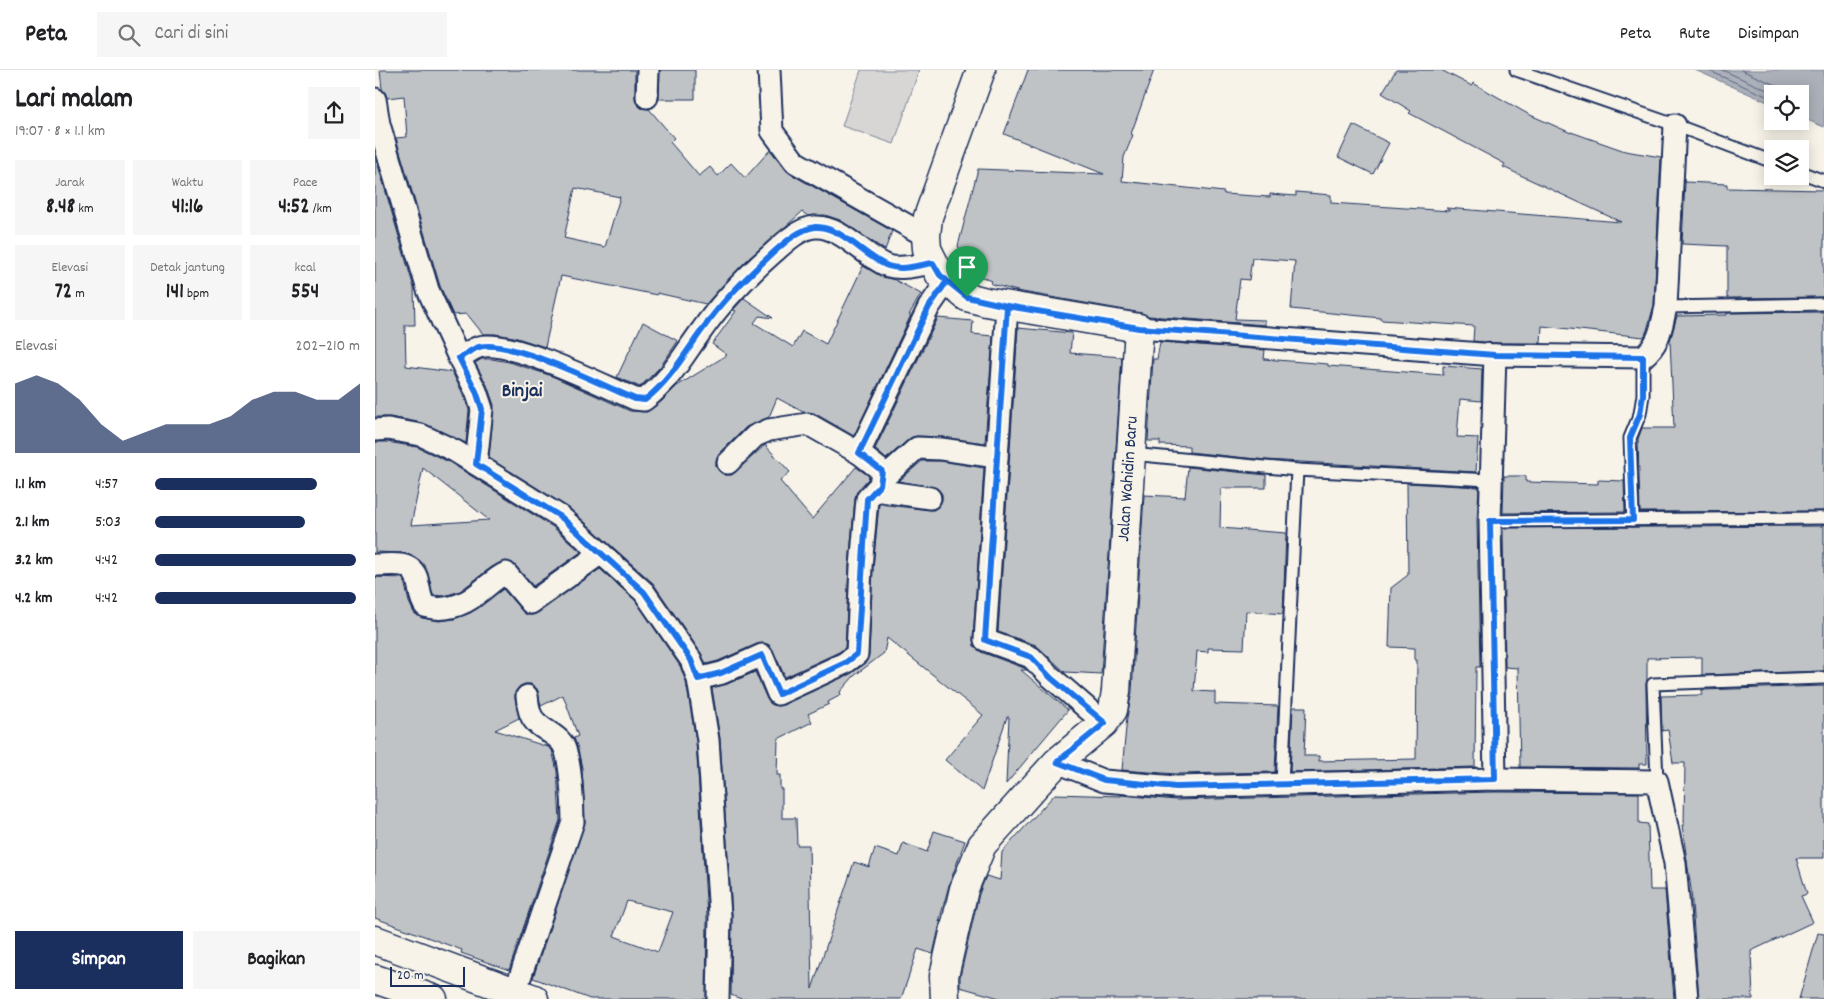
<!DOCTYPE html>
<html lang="id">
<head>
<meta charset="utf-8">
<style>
	:root { --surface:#fff; --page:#f6f6f6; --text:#202124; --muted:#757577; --line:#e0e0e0; --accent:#1b2f5e }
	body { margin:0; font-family:Dekko,sans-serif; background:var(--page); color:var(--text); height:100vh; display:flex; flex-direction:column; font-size:19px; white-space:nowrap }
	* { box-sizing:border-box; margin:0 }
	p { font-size:16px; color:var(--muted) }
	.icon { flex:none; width:28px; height:28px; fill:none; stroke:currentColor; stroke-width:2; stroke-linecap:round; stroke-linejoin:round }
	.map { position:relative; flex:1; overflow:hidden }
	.drawer { display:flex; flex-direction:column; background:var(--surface); width:375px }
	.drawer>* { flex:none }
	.fabs { position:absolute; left:1389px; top:15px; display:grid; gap:10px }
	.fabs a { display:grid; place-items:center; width:45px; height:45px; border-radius:0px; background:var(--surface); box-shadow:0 2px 12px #0003; font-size:25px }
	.scale { position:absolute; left:15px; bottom:12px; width:75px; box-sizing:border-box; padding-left:5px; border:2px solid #1b2f5e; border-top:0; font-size:14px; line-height:18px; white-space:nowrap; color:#1b2f5e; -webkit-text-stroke:4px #f7f3e8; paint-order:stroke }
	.pin { position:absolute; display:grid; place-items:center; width:42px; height:42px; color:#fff; margin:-51px -21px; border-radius:50% 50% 50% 0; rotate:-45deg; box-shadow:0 0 5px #0007 }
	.pin .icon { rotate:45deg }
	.round { display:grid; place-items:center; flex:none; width:52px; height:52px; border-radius:0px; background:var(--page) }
	.summary { display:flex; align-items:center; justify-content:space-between; height:85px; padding:0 15px }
	h1 { font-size:28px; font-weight:700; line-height:38px }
	.figures { display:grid; grid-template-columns:repeat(3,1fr); gap:8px; height:85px; padding:5px 15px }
	.figures div { display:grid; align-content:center; border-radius:0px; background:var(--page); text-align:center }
	.figures b { font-size:21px; font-weight:700 }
	.figures small { font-size:14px; font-weight:400 }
	.figures p { font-size:14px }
	.chart { height:140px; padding:10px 15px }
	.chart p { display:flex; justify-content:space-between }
	.chart svg { width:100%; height:90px; margin-top:5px; fill:var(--accent); opacity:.7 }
	.button { display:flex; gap:10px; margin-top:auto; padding:10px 15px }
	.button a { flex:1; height:58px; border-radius:0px; background:var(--accent); color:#fff; font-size:20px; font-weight:700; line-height:58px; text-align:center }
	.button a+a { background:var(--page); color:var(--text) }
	ul { padding:0 15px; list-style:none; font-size:16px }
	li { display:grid; grid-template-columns:80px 60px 1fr; align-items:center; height:38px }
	li i { height:12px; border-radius:6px; background:var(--accent) }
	header { display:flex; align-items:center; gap:30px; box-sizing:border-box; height:70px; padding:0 25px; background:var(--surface); border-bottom:1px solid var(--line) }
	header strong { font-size:24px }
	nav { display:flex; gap:28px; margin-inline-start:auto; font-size:18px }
	.search { width:350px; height:45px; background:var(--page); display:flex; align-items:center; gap:12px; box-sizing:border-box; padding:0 18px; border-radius:0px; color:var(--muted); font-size:19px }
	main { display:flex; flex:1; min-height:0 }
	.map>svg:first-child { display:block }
</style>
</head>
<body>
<header>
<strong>Peta</strong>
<div class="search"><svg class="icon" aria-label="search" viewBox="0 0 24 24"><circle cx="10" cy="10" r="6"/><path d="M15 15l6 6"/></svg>Cari di sini</div>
<nav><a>Peta</a><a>Rute</a><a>Disimpan</a></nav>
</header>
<main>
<section class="drawer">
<div class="summary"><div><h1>Lari malam</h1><p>19:07 · 8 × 1.1 km</p></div><a class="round"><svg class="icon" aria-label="share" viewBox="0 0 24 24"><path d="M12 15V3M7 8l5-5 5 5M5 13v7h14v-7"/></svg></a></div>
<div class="figures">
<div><p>Jarak</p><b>8.48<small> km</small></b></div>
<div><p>Waktu</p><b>41:16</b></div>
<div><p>Pace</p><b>4:52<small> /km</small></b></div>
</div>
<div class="figures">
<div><p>Elevasi</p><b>72<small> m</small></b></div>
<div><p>Detak jantung</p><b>141<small> bpm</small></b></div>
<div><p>kcal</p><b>554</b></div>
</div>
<div class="chart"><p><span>Elevasi</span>202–210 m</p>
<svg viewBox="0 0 160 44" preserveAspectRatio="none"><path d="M0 44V10L10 6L20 10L30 18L40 30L50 38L60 34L70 30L80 30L90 30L100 26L110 18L120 14L130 14L140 18L150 18L160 10V44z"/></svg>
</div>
<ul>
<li><b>1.1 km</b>4:57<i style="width:79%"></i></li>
<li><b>2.1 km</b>5:03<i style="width:73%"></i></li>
<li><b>3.2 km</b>4:42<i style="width:98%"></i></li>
<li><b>4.2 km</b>4:42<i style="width:98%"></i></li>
</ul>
<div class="button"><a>Simpan</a><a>Bagikan</a></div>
</section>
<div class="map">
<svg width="1449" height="929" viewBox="0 0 1449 929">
	<rect width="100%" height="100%" fill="#f7f3e8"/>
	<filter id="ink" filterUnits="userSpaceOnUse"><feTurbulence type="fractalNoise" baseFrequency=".02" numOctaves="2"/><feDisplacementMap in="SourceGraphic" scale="10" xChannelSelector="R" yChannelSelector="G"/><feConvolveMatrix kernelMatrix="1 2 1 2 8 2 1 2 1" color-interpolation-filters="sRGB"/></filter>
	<g filter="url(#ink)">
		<!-- green -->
		<path fill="#d7d6d4" stroke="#798299" d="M486 0H544L519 74 467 56Z"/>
		<!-- water -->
		<path fill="#acb0b9" stroke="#727c95" d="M1320 0H1449V57L1425 47V24H1398L1397 34Z"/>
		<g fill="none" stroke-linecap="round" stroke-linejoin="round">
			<!-- shore -->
			<g stroke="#556382" stroke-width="1">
				<path d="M1332 0 1398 29"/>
				<path d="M1347 0 1401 24"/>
				<path d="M1366 0 1405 17 1413 24"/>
			</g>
		</g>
		<!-- building -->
		<g fill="#c0c3c5" stroke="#1b2f5e" fill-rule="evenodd">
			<path d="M5 0H260V27L261 33 266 38 274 39 299 68 295 72 324 106 335 97 343 106 356 93 370 108 395 80 414 103 517 161 510 180 465 150 450 145 433 146 427 142 371 191 331 234 282 223V225L186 206 170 277 139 267 120 264H108L92 244 78 245 65 216 21 68 32 67 29 26 12 28 7 19ZM200 118 245 127 230 177 189 168Z"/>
			<path d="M285 0H320V29H284Z"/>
			<path d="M653 0H779L756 64 758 65 749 87 747 111 849 122V124L895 127V124L921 126V122L956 125V133L1075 141 1071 138 1246 152 1128 97 1130 94 1034 43 1036 41 1007 23 1021 0H1066L1097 16 1098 13 1153 44 1196 63V62L1250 81 1286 87 1279 235 1272 260 1269 267 1167 256 1166 273H1121L1098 271 1099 256 1006 250V248L916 239 920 191 877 188 874 210 865 209 860 249 890 250V255L774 246 767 243 642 221 616 214 617 211 598 203 583 176 603 99 729 104 629 64Z"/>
			<path d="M978 55 1014 73 998 104 963 87Z"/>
			<path d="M0 85 39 218 40 255H30L31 296 77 302 89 326 94 340 91 373 48 353 15 347H0Z"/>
			<path d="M1310 112 1352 114V118L1449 120V227L1352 228V176L1307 174Z"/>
			<path d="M488 196 508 207 520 210 546 224 534 245H536L479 366 439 343 428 342 402 328 394 347 371 357 344 384 341 390V397L345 402 350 405H357L390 375 415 402 405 411 437 449 481 397 494 406 493 409 482 421 480 428 474 496 470 578 464 582 410 607 398 580 394 575 389 573 382 574 343 591 331 594 326 583 278 513 194 438 114 388 119 335 112 315 100 293 107 289H117L134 292 177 306 255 341 272 342 287 331 302 316 352 285 337 274 361 241 358 240 369 228 398 248 384 246 379 253 418 277 427 261 451 274Z"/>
			<path d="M1449 242V441L1265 442 1263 369 1267 358H1299L1295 271 1302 246 1352 245V243Z"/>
			<path d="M563 248 598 251 597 264 618 266 610 373 568 367 542 366 534 369 511 389 500 379Z"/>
			<path d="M268 252 303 271 285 297 265 317 242 307Z"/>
			<path d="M643 258 697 263 695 283 747 287 726 604 690 602 661 575 623 562Z"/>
			<path d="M785 272 890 280 889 289 953 294V296L1068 305V296L1107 299 1106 331 1085 329 1082 367 1103 368 1101 402 891 390 814 382V376L785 375V371H773L778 289H782Z"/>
			<path d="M0 372H12L42 377 74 392 178 457 206 482 158 516 140 495 130 491 117 497 85 521 69 526 58 525 53 502 44 490 28 483 0 482ZM48 398 114 450 36 455Z"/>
			<path d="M547 391H565L609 398 598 569 599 576 606 582 649 598 652 600H646L693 640 631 714 634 647H632L607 721 570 690 608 645 512 568 509 583 479 606 465 622 466 625 453 632 454 634 433 644 437 652 403 669 402 705H405V719H407V748H421L422 775H434L437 919 479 792 494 797 500 778 524 786 528 773 552 782 559 761 590 771 574 815 564 852 566 849 558 884 543 879 526 929H366L356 925 357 845 345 669 337 618 352 614 380 602 392 629 396 634 402 636 408 635 475 604 490 594 494 585 498 498 504 434 554 440H559L564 436 567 430V424L562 418 524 411Z"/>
			<path d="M813 397 891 405V418H846L845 458 911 463 908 544 871 541 869 579 833 578V582L822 581 819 621 840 622V634L903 636 900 702 801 704 747 700 752 647 757 622 769 425 810 427Z"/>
			<path d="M1129 406H1151V412L1223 414V410L1249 411 1250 442 1128 443Z"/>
			<path d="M1032 413 1104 417 1102 451 1105 597H1101L1100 697 915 702 918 637H931L929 686H944V691L1041 689 1042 590H1040V578L1014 577 1016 518 1033 505Z"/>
			<path d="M1449 456V601L1327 605V587L1272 588V609L1271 614 1272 694H1264V698L1145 697 1143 598 1130 597 1128 458Z"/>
			<path d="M225 499 260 530 305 596 311 612 321 671 332 846 331 929H215L158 908 210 752 207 698 202 676 199 668 203 666 188 625 166 636 162 619 156 614H150L145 616 140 622V628L144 648 120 660 173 677 177 680 182 701 185 750 134 900 86 883 87 880 0 848V507L27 508 29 511 34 532 39 543 47 548 64 551 79 549 95 543 128 519 147 541 152 545H158ZM252 831 298 842 283 882 239 866Z"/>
			<path d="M1449 616V788H1421L1432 824 1426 826 1438 852 1376 881 1378 929H1324L1316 819 1307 755H1309L1310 693H1298L1293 660 1287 661 1286 626 1327 625V620Z"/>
			<path d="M1120 722 1264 723V753L1273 754 1275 820H1290L1299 929H628L585 917V907L604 824 611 806 625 810 627 782 680 724 746 726V725L801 730Z"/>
			<path d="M1443 863 1449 864V929H1424Z"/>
		</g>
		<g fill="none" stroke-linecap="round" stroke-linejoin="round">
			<!-- lane casing -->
			<g stroke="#1b2f5e" stroke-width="15">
				<g id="lane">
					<path d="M1141 0 1300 55 1398 92"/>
					<path d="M1425 102 1449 111"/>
					<path d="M1291 237 1449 234"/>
					<path d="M756 384 922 400"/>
					<path d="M1258 450 1255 368 1265 344 1268 325V287"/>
					<path d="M1115 451 1449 448"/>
					<path d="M1282 711 1278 614 1449 608"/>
					<path d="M907 714 922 400 1115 410"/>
				</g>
			</g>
			<!-- street casing -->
			<g stroke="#1b2f5e" stroke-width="25">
				<g id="street">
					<path d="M394 0 397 61 420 92 551 166"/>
					<path d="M272 27 273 0"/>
					<path d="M0 29 4 54 53 220 84 288 101 321 107 339 101 394"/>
					<path d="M632 236 610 570 656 587 676 607 729 653"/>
					<path d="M764 258 1120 285"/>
					<path d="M84 288C90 285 97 279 104 277 134 268 229 316 260 329L269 330C297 308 307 287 327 260 347 231 373 205 399 182 410 172 425 158 440 157 465 155 491 188 513 196 527 200 544 195 558 193"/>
					<path d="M0 360 13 359 46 365 80 381 186 447 269 522 316 590 323 609 333 670 345 846 343 929"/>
					<path d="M353 393 380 366 394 360 433 354 484 383 554 237 572 211"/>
					<path d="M507 401 513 404 542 378 566 379 622 387"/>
					<path d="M500 420 555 428"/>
					<path d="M0 495C18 495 39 489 43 513 45 521 45 529 50 536 67 542 88 536 102 524 112 517 120 508 131 503L156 533 226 483"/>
					<path d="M323 609 347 603 387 585 403 624 470 593 482 584 486 497 492 429 505 415 507 401 484 383"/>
					<path d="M682 692 729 711 801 717 1120 709 1282 711 1300 793 1312 929"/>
					<path d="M1120 709 1115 451 1120 285 1268 287C1285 273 1286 258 1291 237L1300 55"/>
					<path d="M140 922 198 752C198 736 196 685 187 673 179 662 161 658 156 645 153 639 153 632 152 626"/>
				</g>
			</g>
			<!-- secondary casing -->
			<g stroke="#1b2f5e" stroke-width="31">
				<path id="secondary" d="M570 929 569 906 589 819 607 775 659 717 682 692 729 653 738 640 741 621 764 258 611 232 592 227 565 205 552 179 551 166 553 147 606 0"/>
			</g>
			<!-- primary casing -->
			<g stroke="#1b2f5e" stroke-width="31">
				<g id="primary">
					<path d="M0 870 159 929"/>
					<path d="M0 909 58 929"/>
				</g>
			</g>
			<!-- lane -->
			<use href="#lane" stroke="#f7f3e8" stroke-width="11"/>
			<!-- street -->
			<use href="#street" stroke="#f7f3e8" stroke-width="21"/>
			<!-- secondary -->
			<use href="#secondary" stroke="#f7f3e8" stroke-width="28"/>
			<!-- primary -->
			<use href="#primary" stroke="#f7f3e8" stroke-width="28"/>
		</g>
	</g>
	<g fill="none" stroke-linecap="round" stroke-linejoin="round" filter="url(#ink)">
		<!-- route casing -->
		<g stroke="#fff" stroke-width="10">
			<path id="route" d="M592 227 572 211 554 237 484 383 507 401 505 415 492 429 482 584 470 593 404 624 387 585 346 603 323 609 316 590 269 522 186 447 101 394 107 339 101 321 84 288C90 285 97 279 104 277 134 268 229 316 260 329L270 330C296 309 308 286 327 260 347 231 373 206 399 182 410 172 425 159 440 157 465 155 491 188 513 196 527 201 544 195 558 193L565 205 592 227 632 236 610 570 656 587 676 608 730 653 682 692 729 710 801 717 1120 709 1115 451 1258 450 1255 368 1265 344 1268 325V287L1120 285 764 258 632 236 592 227"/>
		</g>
		<!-- route -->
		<use href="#route" stroke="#1a73e8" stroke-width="6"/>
	</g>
	<g text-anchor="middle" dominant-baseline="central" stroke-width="4" stroke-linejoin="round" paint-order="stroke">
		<!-- street labels -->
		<g font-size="18" fill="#1b2f5e" stroke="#f7f3e8">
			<text transform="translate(754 409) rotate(-86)">Jalan Wahidin Baru</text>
		</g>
		<!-- quarter labels -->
		<g font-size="20" font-weight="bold" fill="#1b2f5e" stroke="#f7f3e8">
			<text x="147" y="322">Binjai</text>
		</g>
	</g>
</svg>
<div class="fabs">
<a><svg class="icon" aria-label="locate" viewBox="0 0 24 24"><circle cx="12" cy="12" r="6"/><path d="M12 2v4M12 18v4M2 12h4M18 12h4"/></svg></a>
<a><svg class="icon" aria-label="layers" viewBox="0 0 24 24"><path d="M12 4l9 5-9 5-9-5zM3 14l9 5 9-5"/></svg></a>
</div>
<div class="scale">20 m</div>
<div class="pin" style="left:592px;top:227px;background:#1e9e55"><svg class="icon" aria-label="arrive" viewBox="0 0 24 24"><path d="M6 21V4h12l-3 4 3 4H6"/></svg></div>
</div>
</main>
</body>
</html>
